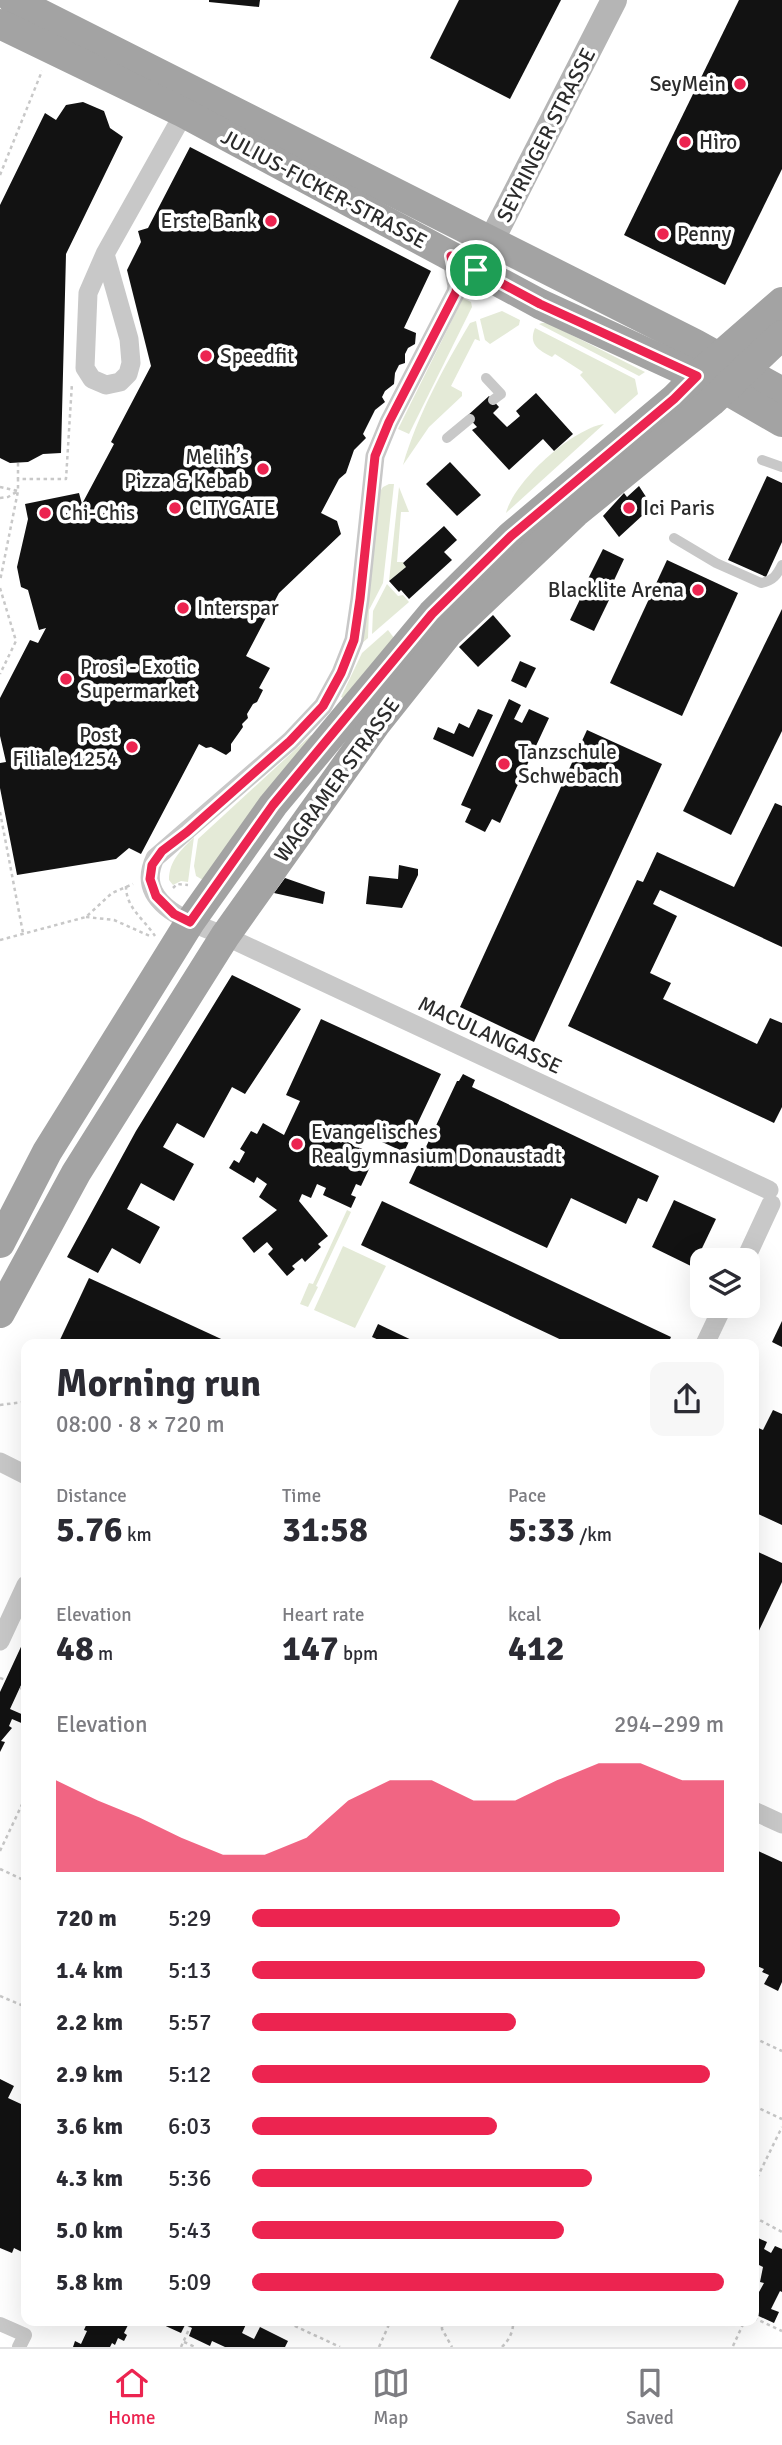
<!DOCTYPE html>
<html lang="en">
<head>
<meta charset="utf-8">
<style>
	:root { --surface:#fff; --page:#f7f7f7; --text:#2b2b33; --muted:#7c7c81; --line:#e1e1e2; --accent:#ec2450 }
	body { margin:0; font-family:Signika,sans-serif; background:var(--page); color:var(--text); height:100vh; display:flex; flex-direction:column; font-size:26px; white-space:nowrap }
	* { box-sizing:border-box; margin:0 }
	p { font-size:23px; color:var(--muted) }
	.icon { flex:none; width:38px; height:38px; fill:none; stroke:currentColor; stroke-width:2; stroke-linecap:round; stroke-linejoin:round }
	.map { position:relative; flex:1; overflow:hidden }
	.drawer { position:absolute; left:21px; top:1339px; width:738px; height:987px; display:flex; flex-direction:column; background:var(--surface); border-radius:14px; box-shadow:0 7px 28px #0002 }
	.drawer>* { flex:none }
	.tools { position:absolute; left:690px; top:1248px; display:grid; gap:14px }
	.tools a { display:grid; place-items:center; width:70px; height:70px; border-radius:14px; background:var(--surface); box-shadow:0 7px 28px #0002; font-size:35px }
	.pin { position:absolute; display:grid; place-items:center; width:60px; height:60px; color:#fff; margin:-30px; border:4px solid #fff; border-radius:50%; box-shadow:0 2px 7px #0007 }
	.round { display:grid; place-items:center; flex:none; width:74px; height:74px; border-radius:14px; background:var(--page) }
	.head { display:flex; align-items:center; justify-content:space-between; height:119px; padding:0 35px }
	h1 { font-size:38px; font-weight:800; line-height:52px }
	.stats { display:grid; grid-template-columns:repeat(3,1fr); gap:10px; height:119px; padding:7px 35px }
	.stats div { display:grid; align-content:center }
	.stats b { font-size:35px; font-weight:800 }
	.stats small { font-size:19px; font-weight:400 }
	.stats p { font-size:19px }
	.chart { height:196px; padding:14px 35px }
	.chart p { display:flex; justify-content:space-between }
	.chart svg { width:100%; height:126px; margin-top:7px; fill:var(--accent); opacity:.7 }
	ul { padding:0 35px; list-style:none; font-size:23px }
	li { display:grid; grid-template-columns:112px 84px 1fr; align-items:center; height:52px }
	li i { height:18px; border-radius:9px; background:var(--accent) }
	.tab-bar { display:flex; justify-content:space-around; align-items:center; height:98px; border-top:2px solid var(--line); background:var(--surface); font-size:19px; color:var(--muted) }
	.tab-bar a { display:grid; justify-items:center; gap:4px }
	.tab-bar .active { color:var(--accent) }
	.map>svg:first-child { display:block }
</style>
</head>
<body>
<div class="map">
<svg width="782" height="2347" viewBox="0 0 782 2347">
	<rect width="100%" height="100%" fill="#fff"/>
	<!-- green -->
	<g fill="#e4ead7">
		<path d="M463 298 471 302 472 307 409 434 398 429Z"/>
		<path d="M502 311 520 320 519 325 490 344 485 340 480 319Z"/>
		<path d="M476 321 480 341 475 339 451 386 462 392V396L429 427 403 465C417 416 444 367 470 323Z"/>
		<path d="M542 323H548L645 372 639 376 539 324Z"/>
		<path d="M535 328 635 379 638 394 615 414 580 375 583 372 555 354 552 357C539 350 528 345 535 328Z"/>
		<path d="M604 424 506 513C514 481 572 429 604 424Z"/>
		<path d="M389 484H394L383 583 369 610 368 638 361 644 379 493 383 487Z"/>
		<path d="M399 487 409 512H401L397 562H403L406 567 389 581Z"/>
		<path d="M387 584 398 596 403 595 409 602 372 634 373 611Z"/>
		<path d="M388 630 394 638 345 699 341 697 362 653Z"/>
		<path d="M311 735 315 738 203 880 196 876 194 866 198 839Z"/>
		<path d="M194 837 188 882 181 881 173 885 169 880C169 861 181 850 194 837Z"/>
		<path d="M347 1210 351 1212 316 1286 318 1287 308 1307 300 1304 309 1283 313 1284Z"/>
		<path d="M343 1246 386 1266 355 1328 314 1310Z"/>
	</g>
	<!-- building -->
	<g fill="#121212">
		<path d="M209 0H260L259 7 209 2Z"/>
		<path d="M459 0H561L510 99 430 58Z"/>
		<path d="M739 0H782V169L725 285 624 235Z"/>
		<path d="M83 102 104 111 110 128 123 137 66 254 61 453 43 454 28 462 10 463 0 458V205L45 113 56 120 66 105Z"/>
		<path d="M190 147 431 271 404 328 416 333 415 344 408 348 405 354V363L399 365 395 373 394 384 385 391 382 397 385 402 375 410 363 434 366 438 354 450 346 473 339 479 321 513 337 521 341 534 279 593 246 656 270 668 259 688 263 690 257 702 253 704 247 714 248 718 242 724 243 727 231 744V751L226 755 211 747 206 748 199 744 141 854 129 848 116 859 17 875 0 788V763L6 762 0 736V698L30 640 38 643 46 628 39 630 28 590 21 587 17 567 28 519 25 504 79 493 82 504 114 444 111 442 151 366 127 270 141 242 138 231 148 228Z"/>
		<path d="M536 393 573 434 554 451 543 439 509 470 472 430 477 427 467 416 489 396 499 407 493 413 507 427 520 416 516 411Z"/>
		<path d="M450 462 481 495 457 516 426 484Z"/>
		<path d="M767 476 782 483V542L766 577 728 560Z"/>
		<path d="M639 486 650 503 644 514 619 537 603 516 624 493 627 497Z"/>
		<path d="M444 526 457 540 444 552 452 560 409 599 401 590 399 592 389 581 406 567 403 563Z"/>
		<path d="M603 549 624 559 609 591 587 581Z"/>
		<path d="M667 560 738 593 682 716 610 683Z"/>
		<path d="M585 589 609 600 594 631 570 620Z"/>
		<path d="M782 609V731L731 835 683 811Z"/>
		<path d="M493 615 511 636 478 667 459 647Z"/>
		<path d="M520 661 536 668 526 688 511 681Z"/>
		<path d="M509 699 521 705 514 719 522 723 529 709 549 718 500 823 492 819 485 832 465 822 471 809 461 805Z"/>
		<path d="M478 709 493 715 473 757 433 739 438 727 454 734 459 723 469 728Z"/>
		<path d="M587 730 662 764 534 1042 460 1007Z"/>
		<path d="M775 803 782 806V947L660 890 653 904 677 916 650 973 671 983 663 999 757 1044 770 1018 782 1023V1107L774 1123 568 1026 637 880 643 882 657 852 734 887Z"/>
		<path d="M399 865 418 869V875L402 908 366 904 369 876 398 879Z"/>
		<path d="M285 878 325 892 323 904 274 893Z"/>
		<path d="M232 975 301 1009 245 1094 232 1087 204 1138 177 1123 163 1147 194 1164 174 1201 141 1183 127 1209 160 1227 140 1264 112 1248 98 1273 67 1257 136 1131Z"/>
		<path d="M321 1019 441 1074 404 1152 345 1125 339 1138 371 1153 365 1164 370 1167 361 1186 356 1184 351 1195 356 1197 351 1208 323 1195 326 1188 317 1184 311 1198 302 1194 299 1201 328 1236 318 1244 321 1247 305 1262 302 1258 292 1266 295 1269 287 1276 268 1254 273 1249 267 1242 254 1253 242 1238 277 1210 259 1197 267 1184 257 1177 254 1183 229 1168 234 1160 239 1163 245 1152 240 1149 251 1131 257 1134 263 1123 284 1135 300 1101 286 1095Z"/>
		<path d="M463 1074 475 1080 472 1087 659 1176 647 1202 638 1198 626 1224 571 1198 547 1248 409 1183 457 1081H459Z"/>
		<path d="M674 1200 716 1219 693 1267 652 1247Z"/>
		<path d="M382 1201 671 1337 668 1344H570L361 1245Z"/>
		<path d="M89 1278 232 1344H58Z"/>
		<path d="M782 1321V1347L772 1342Z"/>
		<path d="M378 1324 420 1344H388L372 1337Z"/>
		<path d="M773 1410 782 1414V1525L754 1512V1426L763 1430Z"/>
		<path d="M754 1550 782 1563V1582L754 1641Z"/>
		<path d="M26 1636V1685L22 1683 10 1709 26 1716V1725L12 1719 9 1726 12 1728 1 1741 5 1742 0 1752V1692Z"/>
		<path d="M754 1849 782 1862V1982L778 1991 764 1984 769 1975 762 1972 764 1969 757 1966 754 1971Z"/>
		<path d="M0 2079 14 2086 8 2098 21 2104 26 2093V2254L14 2248 12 2253 0 2248Z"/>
		<path d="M754 2230 758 2232 756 2237 767 2242 764 2249 771 2253 775 2246 782 2249V2292L780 2291 771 2309 779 2312 774 2323 754 2314V2301L764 2283 760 2282 763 2267 757 2264 754 2270Z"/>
		<path d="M81 2320H123L122 2323 128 2325 124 2333 127 2335 124 2341 118 2338 115 2345 112 2343 110 2347H73L75 2341 81 2344 87 2331 84 2330 87 2323Z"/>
		<path d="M160 2320H248L242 2333 254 2339 260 2327 288 2341 285 2347H225L212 2341 210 2346 189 2336 192 2328 185 2325 181 2333 159 2323Z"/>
	</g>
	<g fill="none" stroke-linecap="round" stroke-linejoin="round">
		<!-- path -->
		<g stroke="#c8c8c8" stroke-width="2.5" stroke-dasharray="3.5 3.5" stroke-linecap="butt">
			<path d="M0 175 42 71"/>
			<path d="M18 463V479"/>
			<path d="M0 487 18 491V479H66L72 383"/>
			<path d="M0 498 8 497 18 491 0 581"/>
			<path d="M0 588 16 641 0 674"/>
			<path d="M0 812 23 933"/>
			<path d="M126 886C126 908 143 918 155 936"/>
			<path d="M173 888 177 884 188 885"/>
			<path d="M86 917 114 920 152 937"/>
			<path d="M0 940 86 917 112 893 133 884"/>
			<path d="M0 1405 23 1402"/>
			<path d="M0 1678 6 1680"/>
			<path d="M20 1688 26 1690"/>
			<path d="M0 1851 26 1796"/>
			<path d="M0 1869 26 1881"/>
			<path d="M0 1996 26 2007"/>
			<path d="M754 2038 782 2051"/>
			<path d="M754 2106 782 2119"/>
			<path d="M754 2184 782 2127"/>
			<path d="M754 2217 782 2232"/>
			<path d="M754 2318 782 2331"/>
			<path d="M282 2320 340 2347"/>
			<path d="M442 2320V2329L452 2347"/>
			<path d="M184 2342 195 2347"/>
			<path d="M733 2346 745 2320"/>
			<path d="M181 2347 190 2327"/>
			<path d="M379 2347 391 2320"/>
			<path d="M502 2347C509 2340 514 2331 513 2320"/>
		</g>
		<!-- service -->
		<g stroke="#c8c8c8" stroke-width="10">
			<path d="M486 378 501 394 493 400"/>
			<path d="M447 438 470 419"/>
			<path d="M762 460 782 467"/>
			<path d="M674 538 716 563 761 583C773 581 777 575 782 565"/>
		</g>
		<!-- pedestrian -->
		<path stroke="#c8c8c8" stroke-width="14" d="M0 2324 25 2335 19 2347"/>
		<!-- minor -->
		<g stroke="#c8c8c8" stroke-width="19">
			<path d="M105 254 129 339 131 363 128 374 120 382 106 385 92 379 85 368 88 293 105 254 184 113"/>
			<path d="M451 256 457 286 456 292 389 422 375 456 360 599 354 640 341 673 323 706 290 741 155 858C133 905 193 923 225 936L769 1190"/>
			<path d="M745 1260 771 1204"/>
			<path d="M705 1344 723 1306"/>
			<path d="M0 1462 26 1475"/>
			<path d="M0 1641 26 1585"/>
			<path d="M754 1811 782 1824"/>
		</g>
		<!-- secondary -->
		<path stroke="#b5b5b5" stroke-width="26" d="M482 259 614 0"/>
		<!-- primary -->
		<g stroke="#a3a3a3" stroke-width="30">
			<path d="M13 0 695 344 782 392"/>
			<path d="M0 24 184 113 540 304 725 389 782 422"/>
			<path d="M0 1243 47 1152 190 922 273 805 432 614 511 536 674 399 697 376 782 302"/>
			<path d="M0 1313 76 1173 225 936 375 725 449 632 575 513 711 402 782 335"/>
		</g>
	</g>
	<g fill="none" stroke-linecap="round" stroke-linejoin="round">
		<!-- route casing -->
		<g stroke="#fff" stroke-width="14">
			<path id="route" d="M451 256 540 304 697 376 674 399 511 536 432 614 273 805 190 922 174 914 156 896 150 879 152 865 162 851 187 832 290 741 323 706 341 673 354 640 360 599 375 456 389 422 456 292 457 286Z"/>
		</g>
		<!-- route -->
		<use href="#route" stroke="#ec2450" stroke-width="9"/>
	</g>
	<!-- markers -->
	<g fill="#ec2450" stroke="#fff" stroke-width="2.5">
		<circle cx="740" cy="84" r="7"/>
		<circle cx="685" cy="142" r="7"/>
		<circle cx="271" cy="221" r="7"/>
		<circle cx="663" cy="234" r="7"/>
		<circle cx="206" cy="356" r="7"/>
		<circle cx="263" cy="469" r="7"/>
		<circle cx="175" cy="508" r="7"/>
		<circle cx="629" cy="508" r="7"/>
		<circle cx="45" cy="513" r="7"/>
		<circle cx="698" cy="590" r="7"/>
		<circle cx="183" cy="608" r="7"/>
		<circle cx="66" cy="679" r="7"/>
		<circle cx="132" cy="747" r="7"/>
		<circle cx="504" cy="764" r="7"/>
		<circle cx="297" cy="1144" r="7"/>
	</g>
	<g text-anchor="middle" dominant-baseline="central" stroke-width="7" stroke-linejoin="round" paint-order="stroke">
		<!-- poi labels -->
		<g font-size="21" fill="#2b2b2b" stroke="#fff" text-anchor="start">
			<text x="726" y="84" text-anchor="end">SeyMein</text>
			<text x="699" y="142">Hiro</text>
			<text x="257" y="221" text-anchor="end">Erste Bank</text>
			<text x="677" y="234">Penny</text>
			<text x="220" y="356">Speedfit</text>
			<text x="249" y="457" text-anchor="end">Melih’s<tspan x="249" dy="24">Pizza &amp; Kebab</tspan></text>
			<text x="189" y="508">CITYGATE</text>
			<text x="643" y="508">Ici Paris</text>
			<text x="59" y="513">Chi-Chis</text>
			<text x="684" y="590" text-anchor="end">Blacklite Arena</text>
			<text x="197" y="608">Interspar</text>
			<text x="80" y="667">Prosi - Exotic<tspan x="80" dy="24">Supermarket</tspan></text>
			<text x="118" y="735" text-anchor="end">Post<tspan x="118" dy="24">Filiale 1254</tspan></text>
			<text x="518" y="752">Tanzschule<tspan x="518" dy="24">Schwebach</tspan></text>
			<text x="311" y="1132">Evangelisches<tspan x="311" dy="24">Realgymnasium Donaustadt</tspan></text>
		</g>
		<!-- street labels -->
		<g font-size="21" fill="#2b2b2b" stroke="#fff">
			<text transform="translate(546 135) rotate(-63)">SEYRINGER STRASSE</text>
			<text transform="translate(324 189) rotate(28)">JULIUS-FICKER-STRASSE</text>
			<text transform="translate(337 780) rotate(-54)">WAGRAMER STRASSE</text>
			<text transform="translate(490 1035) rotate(25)">MACULANGASSE</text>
		</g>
	</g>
</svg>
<div class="tools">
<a><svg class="icon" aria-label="layers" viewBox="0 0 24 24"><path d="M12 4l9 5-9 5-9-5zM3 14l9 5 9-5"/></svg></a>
</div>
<div class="pin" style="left:476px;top:270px;background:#1e9e55"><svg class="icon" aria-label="arrive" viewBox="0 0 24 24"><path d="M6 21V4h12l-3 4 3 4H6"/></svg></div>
<section class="drawer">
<div class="head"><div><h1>Morning run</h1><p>08:00 · 8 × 720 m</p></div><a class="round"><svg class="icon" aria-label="share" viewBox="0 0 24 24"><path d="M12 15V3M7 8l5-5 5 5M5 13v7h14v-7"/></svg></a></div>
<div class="stats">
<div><p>Distance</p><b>5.76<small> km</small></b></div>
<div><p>Time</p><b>31:58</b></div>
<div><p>Pace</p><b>5:33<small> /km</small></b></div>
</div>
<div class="stats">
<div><p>Elevation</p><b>48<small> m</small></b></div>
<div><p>Heart rate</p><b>147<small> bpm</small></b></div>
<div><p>kcal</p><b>412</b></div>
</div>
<div class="chart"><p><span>Elevation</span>294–299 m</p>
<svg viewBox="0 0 160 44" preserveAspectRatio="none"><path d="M0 44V12L10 19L20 25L30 32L40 38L50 38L60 32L70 19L80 12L90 12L100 19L110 19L120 12L130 6L140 6L150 12L160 12V44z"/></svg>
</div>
<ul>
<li><b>720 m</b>5:29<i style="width:78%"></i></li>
<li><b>1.4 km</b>5:13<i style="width:96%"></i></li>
<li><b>2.2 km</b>5:57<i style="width:56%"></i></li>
<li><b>2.9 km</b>5:12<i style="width:97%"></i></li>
<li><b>3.6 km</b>6:03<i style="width:52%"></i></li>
<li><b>4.3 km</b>5:36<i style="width:72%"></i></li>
<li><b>5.0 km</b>5:43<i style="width:66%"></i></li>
<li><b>5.8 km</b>5:09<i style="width:100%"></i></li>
</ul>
</section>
</div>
<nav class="tab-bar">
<a class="active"><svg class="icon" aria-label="home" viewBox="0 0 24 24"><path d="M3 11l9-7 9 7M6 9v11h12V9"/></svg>Home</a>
<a><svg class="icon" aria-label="map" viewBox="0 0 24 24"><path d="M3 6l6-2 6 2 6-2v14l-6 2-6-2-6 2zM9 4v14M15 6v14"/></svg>Map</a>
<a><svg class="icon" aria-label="saved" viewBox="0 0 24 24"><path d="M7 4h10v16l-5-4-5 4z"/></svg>Saved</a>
</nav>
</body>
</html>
